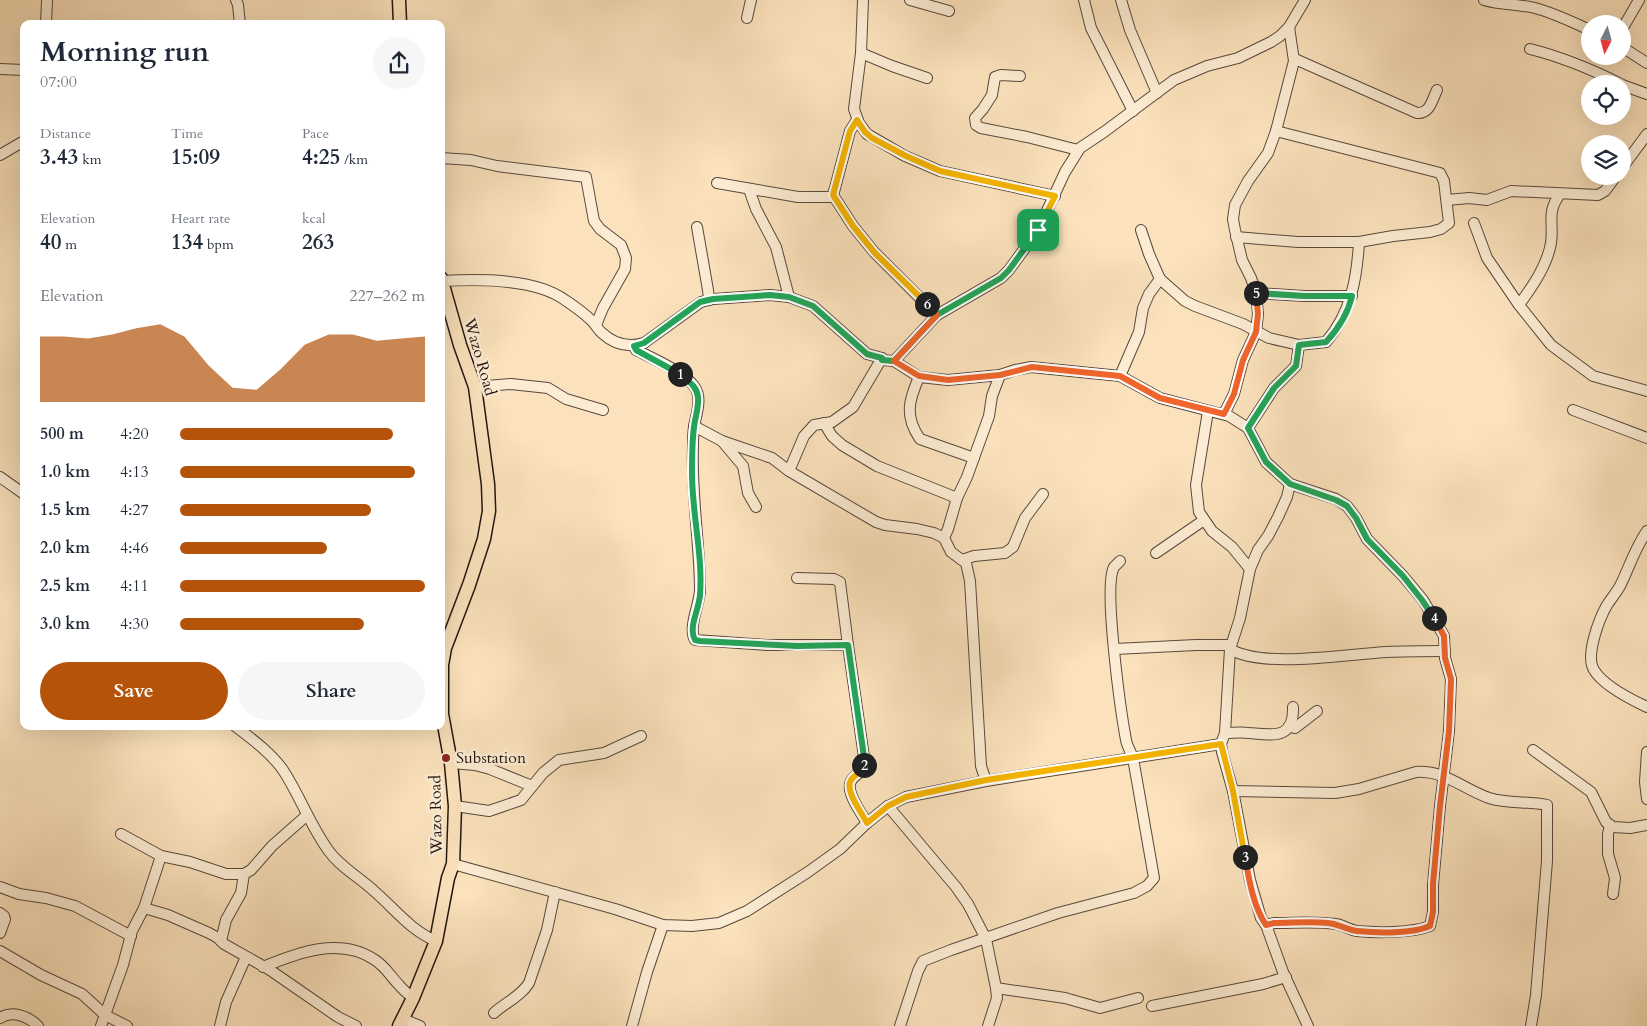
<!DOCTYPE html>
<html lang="en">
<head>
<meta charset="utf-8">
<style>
	:root { --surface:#fff; --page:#f6f6f7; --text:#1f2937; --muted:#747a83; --accent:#b45309 }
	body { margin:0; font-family:Cardo,serif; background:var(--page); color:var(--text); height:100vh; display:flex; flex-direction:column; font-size:19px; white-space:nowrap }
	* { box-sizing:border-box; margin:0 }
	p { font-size:16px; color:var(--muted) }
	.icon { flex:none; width:28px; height:28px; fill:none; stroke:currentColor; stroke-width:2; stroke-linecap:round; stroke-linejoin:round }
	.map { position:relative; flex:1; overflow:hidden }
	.sheet { position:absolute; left:20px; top:20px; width:425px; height:710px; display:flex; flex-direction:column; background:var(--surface); border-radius:10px; box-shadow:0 5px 20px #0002 }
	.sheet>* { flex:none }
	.needle { width:32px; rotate:186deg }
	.buttons { position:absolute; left:1581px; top:15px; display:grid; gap:10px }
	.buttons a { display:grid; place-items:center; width:50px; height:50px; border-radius:50%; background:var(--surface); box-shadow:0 5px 20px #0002; font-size:25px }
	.pin { position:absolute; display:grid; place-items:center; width:42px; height:42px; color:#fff; margin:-21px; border-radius:10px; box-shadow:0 2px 8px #0006 }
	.km { position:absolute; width:25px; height:25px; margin:-12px; border-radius:50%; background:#222; color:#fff; font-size:14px; line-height:25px; text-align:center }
	.round { display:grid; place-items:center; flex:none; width:52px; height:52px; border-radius:26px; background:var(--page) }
	.headline { display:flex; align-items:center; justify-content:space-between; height:85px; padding:0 20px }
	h1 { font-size:28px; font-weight:700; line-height:38px }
	.metrics { display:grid; grid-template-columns:repeat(3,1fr); gap:8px; height:85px; padding:5px 20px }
	.metrics div { display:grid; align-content:center }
	.metrics b { font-size:21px; font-weight:700 }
	.metrics small { font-size:14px; font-weight:400 }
	.metrics p { font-size:14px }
	.chart { height:140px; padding:10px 20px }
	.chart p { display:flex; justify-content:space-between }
	.chart svg { width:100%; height:90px; margin-top:5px; fill:var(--accent); opacity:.7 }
	.cta { display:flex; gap:10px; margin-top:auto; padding:10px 20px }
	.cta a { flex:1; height:58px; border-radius:30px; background:var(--accent); color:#fff; font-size:20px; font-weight:700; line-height:58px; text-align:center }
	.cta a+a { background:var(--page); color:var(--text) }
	ul { padding:0 20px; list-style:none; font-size:16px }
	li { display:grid; grid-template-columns:80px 60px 1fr; align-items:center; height:38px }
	li i { height:12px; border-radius:6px; background:var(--accent) }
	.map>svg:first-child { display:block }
</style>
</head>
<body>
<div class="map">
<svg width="1647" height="1026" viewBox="0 0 1647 1026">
	<rect width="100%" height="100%" fill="#fbe2bc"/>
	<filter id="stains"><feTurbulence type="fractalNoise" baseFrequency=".004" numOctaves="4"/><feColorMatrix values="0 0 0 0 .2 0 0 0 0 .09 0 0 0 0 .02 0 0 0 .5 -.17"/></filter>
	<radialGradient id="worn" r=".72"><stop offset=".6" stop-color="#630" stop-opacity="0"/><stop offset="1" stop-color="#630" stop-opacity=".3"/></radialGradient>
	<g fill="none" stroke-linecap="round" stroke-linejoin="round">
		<!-- minor casing -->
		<g stroke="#58493c" stroke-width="12">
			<g id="minor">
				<path d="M236 0 238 5 240 24"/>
				<path d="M863 0 861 53 854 109 859 123 867 134 905 156 940 171 1055 196"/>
				<path d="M910 0 949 11"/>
				<path d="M1084 0 1091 28 1133 111"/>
				<path d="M1121 0 1130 30 1157 93"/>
				<path d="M1484 0C1501 5 1518 4 1535 8 1554 13 1572 22 1590 30"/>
				<path d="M747 18 751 0"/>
				<path d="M46 24 47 0"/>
				<path d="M1624 26 1639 0"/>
				<path d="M1622 47 1647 63"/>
				<path d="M1530 49C1562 57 1591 69 1621 84"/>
				<path d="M861 53 892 66 927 78"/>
				<path d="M1295 59 1417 113C1430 114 1432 100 1437 90"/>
				<path d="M0 69 24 70"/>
				<path d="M1020 76 1001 75 995 77 992 95 983 109 975 118 976 125 981 128 1027 137 1078 150"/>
				<path d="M1622 85 1647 94"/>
				<path d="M0 155 24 141"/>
				<path d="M441 158 471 160 497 166 586 177 594 221 600 229 621 245 626 258 625 269 603 308 596 325"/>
				<path d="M1622 168 1647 134"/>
				<path d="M717 183 798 197H830L833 195 835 188 850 131 857 120"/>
				<path d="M749 189 756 209 776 247 789 297"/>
				<path d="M833 195 853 226 874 252 937 315"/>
				<path d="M1447 200 1469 198 1487 200 1511 191 1598 195 1605 191 1616 176"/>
				<path d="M1474 223 1487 258 1519 305 1551 345 1593 376 1647 391"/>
				<path d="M697 227 708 290 709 300"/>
				<path d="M1141 230 1149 254 1160 279"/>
				<path d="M1236 237 1298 242H1359L1393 236 1430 232 1441 229 1449 223 1444 181 1440 173 1276 131"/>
				<path d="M442 281C478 279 535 278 565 300 574 306 584 313 592 321 596 325 598 330 602 333 614 344 628 348 644 343L701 302 713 299 770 295 789 297 813 306 867 354 882 358V360L894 361 919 377 948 380 1000 375 1015 370 1031 367 1120 376 1160 398 1229 416 1248 428 1266 462 1290 484 1336 499 1347 506 1356 518 1367 539 1403 576 1423 600 1444 636 1445 658 1451 679 1449 731 1440 806 1433 885V912L1430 926C1412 933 1377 933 1357 931 1350 930 1343 925 1336 924 1315 921 1294 923 1274 923L1266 925"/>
				<path d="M1256 293 1304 296H1352"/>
				<path d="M1519 305C1532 287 1547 266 1551 243 1554 222 1546 213 1560 194"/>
				<path d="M634 346 636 350C652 358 684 372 694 386 703 398 696 414 694 427 693 433 693 440 693 446 691 495 700 543 700 591 699 605 688 628 695 640L767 645H848L840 582 834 579 797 578"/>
				<path d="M894 361 937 315 1001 278 1009 270 1038 230 1065 172 1080 148 1104 132 1174 80 1207 66 1238 58 1271 42 1280 36 1289 27 1305 0"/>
				<path d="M1120 376 1139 332 1143 308 1149 294 1160 279 1185 301 1195 306 1243 324 1269 338 1299 345 1326 342C1351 313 1357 278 1359 242"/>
				<path d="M919 377C909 400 904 416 920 439L974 458"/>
				<path d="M475 387 511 384 548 388 566 399 603 410"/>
				<path d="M1573 410 1647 438"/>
				<path d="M1208 411 1196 485 1199 512 1212 531 1232 547 1250 569"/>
				<path d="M1224 414 1234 394 1243 360 1256 332 1258 314 1256 293 1251 278 1242 260 1235 230 1233 219 1235 205 1248 181 1268 153 1276 131 1294 61 1289 27"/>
				<path d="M824 423 832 436 842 445 877 466 957 498"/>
				<path d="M694 426 722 441 772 458 789 471 876 522 885 525 917 529 934 533 944 538 951 552 966 563 970 581 981 766 986 781"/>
				<path d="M1248 428 1274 388 1296 366 1299 345"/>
				<path d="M722 441 743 466 748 493 756 507"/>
				<path d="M789 471 804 436 814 425 832 422 853 407 882 358"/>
				<path d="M0 477 24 494"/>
				<path d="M1290 484 1287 497 1278 517 1268 536 1258 550 1250 569 1240 618 1230 649 1225 733 1221 744 1222 752 1233 791 1250 880 1261 918 1266 925 1283 972 1308 1026"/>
				<path d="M1647 531C1635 548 1629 568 1620 586 1616 593 1611 599 1607 605 1599 619 1585 656 1594 670 1603 685 1632 700 1647 707"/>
				<path d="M944 538 948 529 957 498 967 477 989 416 992 396 1000 375"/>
				<path d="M1156 553 1204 520"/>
				<path d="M962 560 974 556 1005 553 1013 547 1025 518 1043 494"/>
				<path d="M848 645 864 757 863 770C859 773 853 777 851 781 845 792 862 814 867 823"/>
				<path d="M1115 649 1196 645H1231"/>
				<path d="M1230 649C1263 669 1347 654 1387 652 1406 651 1425 651 1445 651"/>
				<path d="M235 726C252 739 271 753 283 770 300 796 310 825 328 850 340 867 359 877 374 891 395 909 410 930 436 941"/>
				<path d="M1289 726 1295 728 1317 711"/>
				<path d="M1225 733C1233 733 1241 732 1249 733 1273 735 1294 740 1293 707"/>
				<path d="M1533 750 1591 792 1606 822 1613 827 1630 828 1647 825"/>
				<path d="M1647 752 1645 782 1647 799"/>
				<path d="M451 763 475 765 490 769 532 786"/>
				<path d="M1233 791 1335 793 1359 789 1416 772C1445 770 1463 789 1489 798 1507 804 1528 801 1547 805V861L1536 995 1531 1026"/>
				<path d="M455 806 489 811 521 800 543 773 559 760 604 753 641 736"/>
				<path d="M888 806 956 887 968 904 986 939 996 988 997 998 988 1026"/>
				<path d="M1610 825 1608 834V854L1615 878 1613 894"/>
				<path d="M121 834 161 856 190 862 226 874H244L251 870 272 846 306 816"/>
				<path d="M453 864 615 909 663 925 692 926 719 923 747 911 808 872 840 849 867 823 888 806 906 797 986 781 1221 744"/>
				<path d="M0 887 19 894 46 898 75 906 131 936"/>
				<path d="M144 908 168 915 209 933 218 938 224 944 270 970 338 1017 356 1026"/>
				<path d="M0 913 4 916 5 919 0 933"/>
				<path d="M221 941 226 920 241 893 244 874"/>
				<path d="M0 951 41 975 82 994 105 1015 127 1026"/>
				<path d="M263 967C297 953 340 936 375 960 385 966 391 977 399 985 403 990 408 994 413 998"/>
				<path d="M996 988 1065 998 1100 1008 1138 998"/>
				<path d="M1152 1006 1263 984 1286 977"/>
				<path d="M494 1013C505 1003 521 996 529 983L547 930 555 892"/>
				<path d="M0 1018C12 1010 28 1016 38 1026"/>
				<path d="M403 1019 420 1026"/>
				<path d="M101 1026 123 965 132 931 144 908 161 856"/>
				<path d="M220 1026 226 1002 246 957"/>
				<path d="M632 1026 647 972 663 925"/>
				<path d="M900 1026 918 971 923 961 951 950 1058 913 1134 893 1147 886 1154 878 1133 758C1131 752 1127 746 1126 740 1121 713 1103 586 1114 567 1116 565 1118 563 1120 561"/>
			</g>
		</g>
		<!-- major casing -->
		<g stroke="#221611" stroke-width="15">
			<g id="major">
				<path d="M399 0 400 24"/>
				<path d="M399 1026 413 998 436 941 448 878 453 864 455 806 451 763 442 714V665L445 648 469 585 484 539 489 511 488 484 475 387 460 345 441 278"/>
			</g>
		</g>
		<!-- minor -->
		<use href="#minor" stroke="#fcecd3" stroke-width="10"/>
		<!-- major -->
		<use href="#major" stroke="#fbe2bc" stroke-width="12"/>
	</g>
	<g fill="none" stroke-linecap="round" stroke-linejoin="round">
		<!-- split-1 casing -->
		<g stroke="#fff" stroke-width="10">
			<path id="split-1" d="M680 374 636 350 634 346 644 343 700 302 713 299 770 295 789 297 813 306 867 354 882 358V360L894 361 937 315 1001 278 1009 270 1038 230"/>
		</g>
		<!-- split-2 casing -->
		<g stroke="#fff" stroke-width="10">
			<path id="split-2" d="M680 374C688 381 697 386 698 397 699 408 695 417 694 427 692 442 692 458 692 473 692 514 703 555 700 595 699 609 688 628 695 640L700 641 797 646 848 645 864 757V765"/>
		</g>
		<!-- split-3 casing -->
		<g stroke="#fff" stroke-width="10">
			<path id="split-3" d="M864 765C862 772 855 774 851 780 844 790 862 813 867 823L888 806 906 797 986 780 1221 744 1233 791 1245 857"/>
		</g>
		<!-- split-4 casing -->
		<g stroke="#fff" stroke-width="10">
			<path id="split-4" d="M1245 857C1249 879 1253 906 1266 925L1274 923C1292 923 1310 921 1328 923 1339 924 1347 930 1357 931 1377 933 1412 934 1430 926L1433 912V884L1440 806 1449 731 1451 679 1445 658 1444 636 1434 618"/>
		</g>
		<!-- split-5 casing -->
		<g stroke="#fff" stroke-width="10">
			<path id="split-5" d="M1256 293 1304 296H1352C1348 313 1338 329 1326 342L1299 345 1296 366 1274 388 1248 428 1266 462 1290 484 1336 500 1347 506 1356 518 1367 539 1403 576 1422 600 1434 618"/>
		</g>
		<!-- split-6 casing -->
		<g stroke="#fff" stroke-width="10">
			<path id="split-6" d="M927 304 937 315 894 361 919 376 948 380 1000 375 1032 367 1120 376 1160 398 1224 414 1234 394 1243 360 1256 332 1258 314 1256 293"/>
		</g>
		<!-- split-7 casing -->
		<g stroke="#fff" stroke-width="10">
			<path id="split-7" d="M927 304 874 252 853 226 833 195 850 131 857 120 865 132 872 138 906 156 940 171 1055 196 1038 230"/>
		</g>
		<!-- split-1 -->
		<use href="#split-1" stroke="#22a559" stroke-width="6"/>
		<!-- split-2 -->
		<use href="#split-2" stroke="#22a559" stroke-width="6"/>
		<!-- split-3 -->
		<use href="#split-3" stroke="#f5b400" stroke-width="6"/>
		<!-- split-4 -->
		<use href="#split-4" stroke="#f0652b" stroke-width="6"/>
		<!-- split-5 -->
		<use href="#split-5" stroke="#22a559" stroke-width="6"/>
		<!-- split-6 -->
		<use href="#split-6" stroke="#f0652b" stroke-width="6"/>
		<!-- split-7 -->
		<use href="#split-7" stroke="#f5b400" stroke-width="6"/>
	</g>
	<!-- markers -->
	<circle fill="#8f2418" stroke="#fcecd3" stroke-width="2" cx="446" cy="758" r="5"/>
	<g text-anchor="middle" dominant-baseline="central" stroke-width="5" stroke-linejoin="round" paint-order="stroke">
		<!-- street labels -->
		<g font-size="16" fill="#221611" stroke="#fcecd3">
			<text transform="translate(480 357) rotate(74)">Wazo Road</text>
			<text transform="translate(436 815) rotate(-91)">Wazo Road</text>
		</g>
		<!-- poi labels -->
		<g font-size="16" fill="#221611" stroke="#fcecd3" text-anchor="start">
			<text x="456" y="758">Substation</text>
		</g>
	</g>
	<rect width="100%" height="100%" filter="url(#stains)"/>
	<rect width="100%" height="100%" fill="url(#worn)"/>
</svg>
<div class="buttons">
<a><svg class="needle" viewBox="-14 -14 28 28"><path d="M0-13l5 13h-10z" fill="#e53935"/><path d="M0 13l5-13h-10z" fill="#747a83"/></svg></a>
<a><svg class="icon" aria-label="locate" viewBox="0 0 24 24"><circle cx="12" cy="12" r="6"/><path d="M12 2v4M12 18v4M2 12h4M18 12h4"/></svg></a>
<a><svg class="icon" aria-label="layers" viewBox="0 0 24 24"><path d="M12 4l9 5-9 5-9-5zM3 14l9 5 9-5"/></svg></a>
</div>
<div class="pin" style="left:1038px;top:230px;background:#1e9e55"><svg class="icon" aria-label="arrive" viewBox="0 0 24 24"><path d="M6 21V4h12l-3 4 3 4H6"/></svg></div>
<b class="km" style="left:680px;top:374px">1</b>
<b class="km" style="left:864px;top:765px">2</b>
<b class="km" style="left:1245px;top:857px">3</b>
<b class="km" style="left:1434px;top:618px">4</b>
<b class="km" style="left:1256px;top:293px">5</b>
<b class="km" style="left:927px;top:304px">6</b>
<section class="sheet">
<div class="headline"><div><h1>Morning run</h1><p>07:00</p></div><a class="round"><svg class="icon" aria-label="share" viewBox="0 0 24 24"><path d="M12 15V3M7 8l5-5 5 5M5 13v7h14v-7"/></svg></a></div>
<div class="metrics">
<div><p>Distance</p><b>3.43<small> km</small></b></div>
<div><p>Time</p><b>15:09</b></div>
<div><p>Pace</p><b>4:25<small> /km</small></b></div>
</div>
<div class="metrics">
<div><p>Elevation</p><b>40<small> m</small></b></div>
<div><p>Heart rate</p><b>134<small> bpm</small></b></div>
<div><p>kcal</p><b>263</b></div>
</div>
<div class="chart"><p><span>Elevation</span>227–262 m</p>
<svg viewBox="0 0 160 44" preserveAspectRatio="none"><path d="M0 44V12L10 12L20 13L30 11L40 8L50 6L60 12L70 26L80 37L90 38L100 28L110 16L120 11L130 11L140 14L150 13L160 12V44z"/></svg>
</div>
<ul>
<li><b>500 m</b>4:20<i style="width:87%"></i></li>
<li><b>1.0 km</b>4:13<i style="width:96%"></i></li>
<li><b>1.5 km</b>4:27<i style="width:78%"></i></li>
<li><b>2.0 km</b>4:46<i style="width:60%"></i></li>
<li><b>2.5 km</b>4:11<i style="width:100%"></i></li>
<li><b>3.0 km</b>4:30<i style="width:75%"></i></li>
</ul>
<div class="cta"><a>Save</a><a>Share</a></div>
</section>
</div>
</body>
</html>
